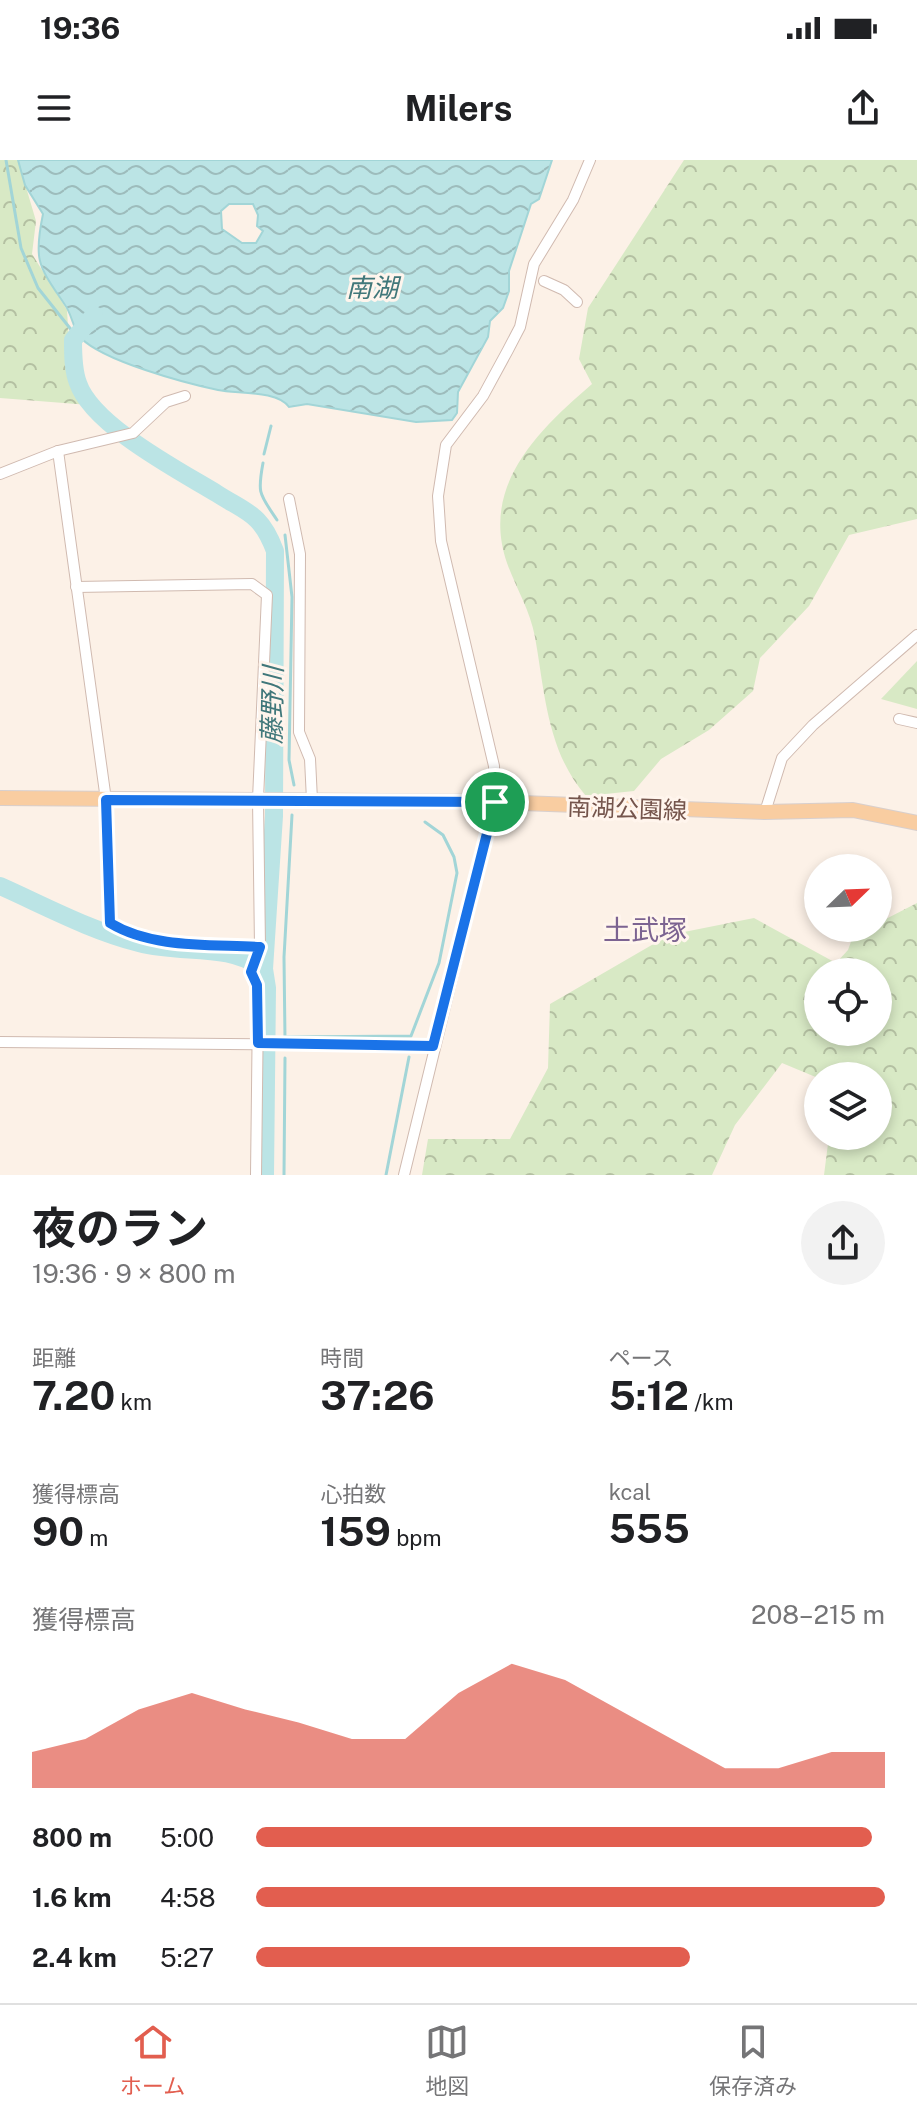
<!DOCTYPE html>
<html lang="ja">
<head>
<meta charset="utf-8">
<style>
	:root { --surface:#fff; --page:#f2f2f2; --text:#202124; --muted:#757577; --line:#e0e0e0; --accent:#e25e4f }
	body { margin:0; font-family:"Public Sans","Noto Sans JP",sans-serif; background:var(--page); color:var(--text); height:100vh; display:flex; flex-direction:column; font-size:30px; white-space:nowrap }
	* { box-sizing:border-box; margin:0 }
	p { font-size:26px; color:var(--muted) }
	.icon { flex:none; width:44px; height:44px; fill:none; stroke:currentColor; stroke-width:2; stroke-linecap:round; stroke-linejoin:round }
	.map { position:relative; height:1015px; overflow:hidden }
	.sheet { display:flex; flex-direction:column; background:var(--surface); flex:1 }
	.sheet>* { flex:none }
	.needle { width:52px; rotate:67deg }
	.controls { position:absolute; left:804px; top:694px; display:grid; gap:16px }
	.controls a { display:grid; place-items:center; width:88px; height:88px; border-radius:50%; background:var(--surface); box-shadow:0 4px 12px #0003; font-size:40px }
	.pin { position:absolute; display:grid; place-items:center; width:68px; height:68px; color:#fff; margin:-34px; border:4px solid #fff; border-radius:50%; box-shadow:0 2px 8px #0007 }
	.round { display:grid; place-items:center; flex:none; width:84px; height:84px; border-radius:42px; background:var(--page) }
	.headline { display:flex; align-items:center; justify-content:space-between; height:136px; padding:0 32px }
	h1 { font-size:44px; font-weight:700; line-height:60px }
	.figures { display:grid; grid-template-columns:repeat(3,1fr); gap:12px; height:136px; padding:8px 32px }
	.figures div { display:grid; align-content:center }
	.figures b { font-size:40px; font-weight:700 }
	.figures small { font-size:22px; font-weight:400 }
	.figures p { font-size:22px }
	.chart { height:224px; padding:16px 32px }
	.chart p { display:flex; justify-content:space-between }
	.chart svg { width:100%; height:144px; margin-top:8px; fill:var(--accent); opacity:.7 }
	ul { padding:0 32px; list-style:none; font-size:26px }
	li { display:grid; grid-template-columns:128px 96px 1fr; align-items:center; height:60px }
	li i { height:20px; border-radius:10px; background:var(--accent) }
	.status { display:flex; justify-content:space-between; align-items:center; height:56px; padding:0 40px; background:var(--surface); direction:ltr }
	.status svg { height:22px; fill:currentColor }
	header { display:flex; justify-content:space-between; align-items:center; height:104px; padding:0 32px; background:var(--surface); font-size:36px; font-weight:700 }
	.dock { display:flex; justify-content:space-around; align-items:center; height:112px; border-top:2px solid var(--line); background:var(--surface); font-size:22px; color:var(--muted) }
	.dock a { display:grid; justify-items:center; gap:4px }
	.dock .active { color:var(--accent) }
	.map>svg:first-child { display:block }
</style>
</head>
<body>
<div class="status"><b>19:36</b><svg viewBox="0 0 49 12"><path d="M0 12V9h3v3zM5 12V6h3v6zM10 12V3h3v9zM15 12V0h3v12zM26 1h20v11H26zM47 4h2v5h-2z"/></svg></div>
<header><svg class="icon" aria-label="menu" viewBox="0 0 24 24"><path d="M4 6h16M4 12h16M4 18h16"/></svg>Milers<svg class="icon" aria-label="share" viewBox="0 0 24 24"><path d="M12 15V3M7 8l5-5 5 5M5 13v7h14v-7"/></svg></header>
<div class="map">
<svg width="917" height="1015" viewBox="0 0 917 1015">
	<defs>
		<pattern id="forest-crowns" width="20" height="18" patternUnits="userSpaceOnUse" patternTransform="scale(2)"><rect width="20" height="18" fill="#d8e9c5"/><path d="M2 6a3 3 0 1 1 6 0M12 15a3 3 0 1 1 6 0" fill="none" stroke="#b4c0a2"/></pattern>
		<pattern id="water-waves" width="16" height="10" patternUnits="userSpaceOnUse" patternTransform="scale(2)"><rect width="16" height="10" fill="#bbe4e5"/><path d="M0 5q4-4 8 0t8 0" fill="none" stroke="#9dbcbc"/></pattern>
	</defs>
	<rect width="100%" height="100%" fill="#fcf1e7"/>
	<!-- forest -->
	<g fill="url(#forest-crowns)" fill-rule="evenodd">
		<path d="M0 0H18L36 61 32 94 67 150 70 199 89 245 0 238Z"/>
		<path d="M684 0H917V359L849 375 809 446 760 498 753 531 709 570 661 599 634 631 586 636C547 591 545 533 535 477 530 450 516 428 507 403 480 325 539 270 592 224L579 199 588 148Z"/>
		<path d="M917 501V549L881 539Z"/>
		<path d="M917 743V1015H824L829 976H878V916L818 918 782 903 735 965 712 1015H422L428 979H510L548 908 550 844 669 775 754 758 836 803 848 790 853 776 868 768H878V763ZM818 812H878V872H818Z"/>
	</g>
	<!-- water -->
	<path fill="url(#water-waves)" stroke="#a2d5d7" stroke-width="2" fill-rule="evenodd" d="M18 0H552L539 39 531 44 509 111V131L503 148 490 161 488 177 458 232 457 253 452 260 416 262 307 244 289 247C277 230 237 234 218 230 185 223 103 201 81 178 73 170 72 154 65 145 39 106 33 102 43 54L25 25ZM229 44H253L258 55 257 66 263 71 256 83H242L222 69 221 51Z"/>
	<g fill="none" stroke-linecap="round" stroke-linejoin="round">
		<!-- stream -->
		<g stroke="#a2d5d7" stroke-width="3">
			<path d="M6 0 21 88 38 128 73 172V180"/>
			<path d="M264 294 271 266"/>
			<path d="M263 303C257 335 260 334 277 360"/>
			<path d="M285 375 292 437 289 600 294 625"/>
			<path d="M285 877 411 876 439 803 457 713 454 697 443 675 425 662"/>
			<path d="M285 879 284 797 292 655"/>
			<path d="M284 1015 285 898"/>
			<path d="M386 1015 409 897"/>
		</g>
		<!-- river -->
		<g stroke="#bbe4e5" stroke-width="18">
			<path d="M94 155 73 180C73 194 73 210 78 223 92 265 178 310 216 333 247 353 261 353 275 391L274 656 264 809 267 828 265 1015"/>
			<path d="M0 726C45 746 91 771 139 783 184 795 225 782 264 809"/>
		</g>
		<!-- minor casing -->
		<g stroke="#d0bab0" stroke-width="12">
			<g id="minor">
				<path d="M544 121 564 130 577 142"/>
				<path d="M58 291 106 640 110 763C153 789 211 784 260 787"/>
				<path d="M0 314 58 291 133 273 166 242 185 236"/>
				<path d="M289 339 300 394 299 572 310 599 312 640"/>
				<path d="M76 427 252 424 267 435 258 639 260 787 251 812 257 825 258 844 256 1015"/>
				<path d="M899 559 917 563"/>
				<path d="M765 652 782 598 813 565 917 475"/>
				<path d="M0 882 433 886"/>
				<path d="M404 1015 495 642 494 606 441 381 438 336 446 285 483 236 508 190 520 167 534 104 573 40 590 0"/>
			</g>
		</g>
		<!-- major casing -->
		<g stroke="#d8cfcd" stroke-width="16">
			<path id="major" d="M0 638 495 642 765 652 853 650 917 663"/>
		</g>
		<!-- minor -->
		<use href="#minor" stroke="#fff" stroke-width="10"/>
		<!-- major -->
		<use href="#major" stroke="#f9cda1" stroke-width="14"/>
	</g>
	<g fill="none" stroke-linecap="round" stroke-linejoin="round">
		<!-- route casing -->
		<g stroke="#fff" stroke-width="16">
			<path id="route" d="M106 640 495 642 433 886 258 883 257 825 251 812 260 787C211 784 153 789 110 763Z"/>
		</g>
		<!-- route -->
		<use href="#route" stroke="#1a73e8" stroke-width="10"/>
	</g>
	<g text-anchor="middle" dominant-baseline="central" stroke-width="6" stroke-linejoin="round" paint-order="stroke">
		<!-- street labels -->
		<g font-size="24" fill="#75554c" stroke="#fff5ed">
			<text transform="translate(627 648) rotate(2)">南湖公園線</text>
		</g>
		<!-- water labels -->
		<g font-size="26" font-style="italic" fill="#40777a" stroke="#fff5ed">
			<text x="372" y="127">南湖</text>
			<text transform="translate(272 545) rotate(-89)">藤野川</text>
		</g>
		<!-- quarter labels -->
		<g font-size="28" fill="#7c6391" stroke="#fff5ed">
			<text x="645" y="769">土武塚</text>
		</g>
	</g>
</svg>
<div class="controls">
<a><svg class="needle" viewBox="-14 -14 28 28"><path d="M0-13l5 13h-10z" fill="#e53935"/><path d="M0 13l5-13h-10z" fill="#757577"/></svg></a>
<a><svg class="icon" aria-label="locate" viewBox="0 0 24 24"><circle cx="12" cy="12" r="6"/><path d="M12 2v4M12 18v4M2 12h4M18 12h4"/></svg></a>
<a><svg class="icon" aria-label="layers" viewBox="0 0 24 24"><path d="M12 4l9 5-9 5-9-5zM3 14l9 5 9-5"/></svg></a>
</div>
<div class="pin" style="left:495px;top:642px;background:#1e9e55"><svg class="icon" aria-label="arrive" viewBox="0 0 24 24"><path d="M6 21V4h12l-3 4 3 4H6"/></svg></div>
</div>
<section class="sheet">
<div class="headline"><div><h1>夜のラン</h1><p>19:36 · 9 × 800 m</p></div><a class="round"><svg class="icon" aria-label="share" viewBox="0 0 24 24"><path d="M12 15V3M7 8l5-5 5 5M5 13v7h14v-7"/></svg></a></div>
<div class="figures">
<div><p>距離</p><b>7.20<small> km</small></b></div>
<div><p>時間</p><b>37:26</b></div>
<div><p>ペース</p><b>5:12<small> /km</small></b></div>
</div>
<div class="figures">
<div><p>獲得標高</p><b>90<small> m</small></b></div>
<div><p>心拍数</p><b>159<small> bpm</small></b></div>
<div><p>kcal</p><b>555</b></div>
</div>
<div class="chart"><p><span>獲得標高</span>208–215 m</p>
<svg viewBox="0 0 160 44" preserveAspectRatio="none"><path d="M0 44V33L10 29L20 20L30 15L40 20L50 24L60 29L70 29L80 15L90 6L100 11L110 20L120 29L130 38L140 38L150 33L160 33V44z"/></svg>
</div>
<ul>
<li><b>800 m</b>5:00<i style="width:98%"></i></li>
<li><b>1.6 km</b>4:58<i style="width:100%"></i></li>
<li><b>2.4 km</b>5:27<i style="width:69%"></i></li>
</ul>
</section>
<nav class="dock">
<a class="active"><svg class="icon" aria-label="home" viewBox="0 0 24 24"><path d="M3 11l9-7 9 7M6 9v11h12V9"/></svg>ホーム</a>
<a><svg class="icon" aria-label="map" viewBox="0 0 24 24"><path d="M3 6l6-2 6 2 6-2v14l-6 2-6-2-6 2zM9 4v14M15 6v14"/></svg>地図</a>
<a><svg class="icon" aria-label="saved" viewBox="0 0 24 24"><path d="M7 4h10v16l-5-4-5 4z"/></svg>保存済み</a>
</nav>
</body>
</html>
